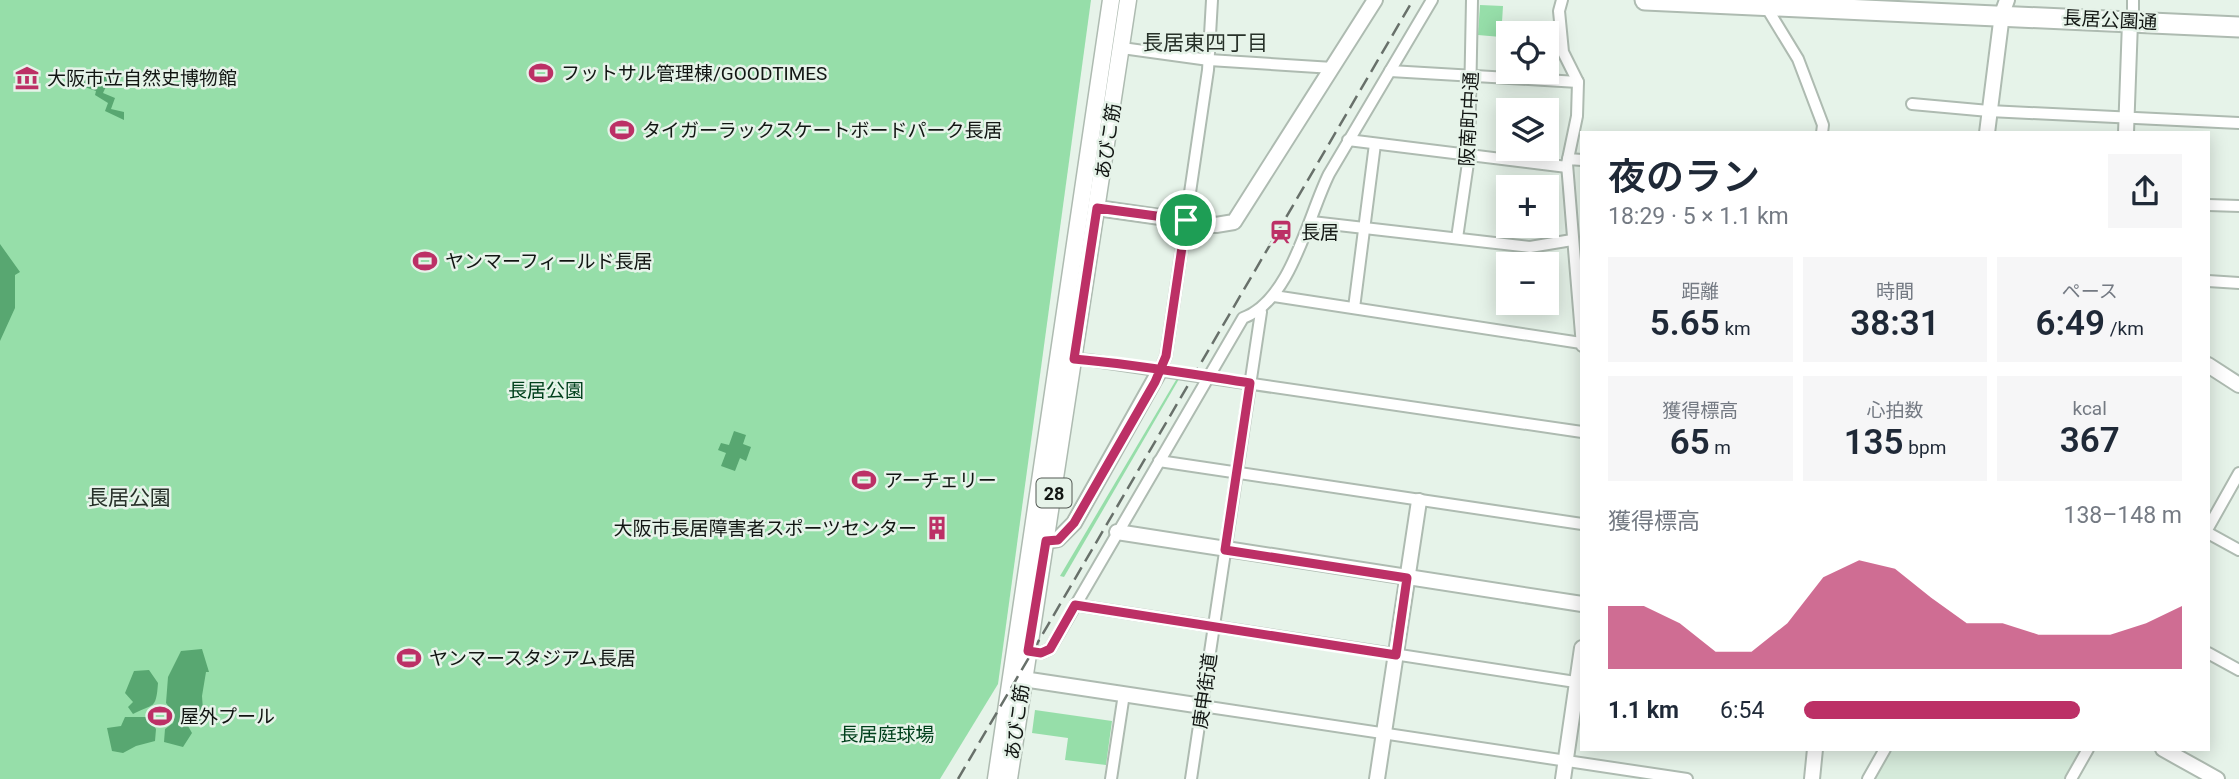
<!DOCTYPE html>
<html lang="ja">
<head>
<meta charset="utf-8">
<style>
	:root { --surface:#fff; --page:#f6f6f7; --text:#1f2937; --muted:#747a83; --accent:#bc3066 }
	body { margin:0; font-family:Roboto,"Noto Sans JP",sans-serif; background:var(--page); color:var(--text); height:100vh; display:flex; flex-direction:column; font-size:26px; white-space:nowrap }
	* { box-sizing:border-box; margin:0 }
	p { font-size:23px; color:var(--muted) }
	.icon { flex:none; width:38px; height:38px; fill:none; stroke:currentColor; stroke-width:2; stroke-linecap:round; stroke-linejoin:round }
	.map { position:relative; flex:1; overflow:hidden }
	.panel { position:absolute; left:1580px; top:131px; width:630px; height:620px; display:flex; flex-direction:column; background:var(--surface); border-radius:0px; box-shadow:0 4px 18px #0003 }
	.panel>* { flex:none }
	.controls { position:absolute; left:1496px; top:21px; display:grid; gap:14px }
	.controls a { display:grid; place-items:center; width:63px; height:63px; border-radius:0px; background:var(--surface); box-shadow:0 4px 18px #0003; font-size:35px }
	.pin { position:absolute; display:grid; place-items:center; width:60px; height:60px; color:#fff; margin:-30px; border:4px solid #fff; border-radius:50%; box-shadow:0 2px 7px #0007 }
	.round { display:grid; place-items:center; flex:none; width:74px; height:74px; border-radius:0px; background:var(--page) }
	.headline { display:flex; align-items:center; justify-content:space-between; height:119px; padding:0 28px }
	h1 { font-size:38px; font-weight:600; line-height:52px }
	.metrics { display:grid; grid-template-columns:repeat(3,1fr); gap:10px; height:119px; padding:7px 28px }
	.metrics div { display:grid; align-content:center; border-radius:0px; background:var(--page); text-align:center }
	.metrics b { font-size:35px; font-weight:600 }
	.metrics small { font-size:19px; font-weight:400 }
	.metrics p { font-size:19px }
	.chart { height:196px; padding:14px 28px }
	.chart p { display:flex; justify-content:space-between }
	.chart svg { width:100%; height:126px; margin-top:7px; fill:var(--accent); opacity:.7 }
	ul { padding:0 28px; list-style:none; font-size:23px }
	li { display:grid; grid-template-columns:112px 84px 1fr; align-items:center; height:52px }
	li i { height:18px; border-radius:9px; background:var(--accent) }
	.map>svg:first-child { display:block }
</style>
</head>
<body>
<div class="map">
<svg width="2239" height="779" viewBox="0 0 2239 779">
	<rect width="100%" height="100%" fill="#e6f3e9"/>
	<!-- built -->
	<path fill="#d5eada" d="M1891 749H2082L2065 779H1875Z"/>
	<!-- green -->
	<g fill="#96dea9">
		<path d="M0 0H1091L998 684 940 779H0Z"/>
		<path d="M1480 5 1503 6 1501 37 1478 35Z"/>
		<path d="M1179 379 1064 577 1060 576 1176 380Z"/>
		<path d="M1035 710 1112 721 1106 765 1065 760 1068 738 1032 733Z"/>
	</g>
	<!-- water -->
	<g fill="#58a771">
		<path d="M97 73 111 76 103 93 115 98 111 109 124 112V120L105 111 108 103 95 95 96 91 79 85 82 78 92 84Z"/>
		<path d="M0 244 20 272 15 275V308L0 341Z"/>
		<path d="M734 431 746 435 743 444 751 447 746 461 740 458 735 471 721 466 726 453 718 450 721 443 729 445Z"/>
		<path d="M202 649 209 672H206L202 696 204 725 188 726 192 733 183 747 164 742 165 729 173 723 175 715 166 703 168 677 181 651Z"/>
		<path d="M149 670 158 683C156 711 153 703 133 714L128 707 133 702 125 693 134 671Z"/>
		<path d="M125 717H147L156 729 155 741 136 746 123 753 112 751 107 728 121 726Z"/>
	</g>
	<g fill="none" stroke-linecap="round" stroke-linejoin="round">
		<!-- street casing -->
		<g stroke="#aebbb1" stroke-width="14">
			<g id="street">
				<path d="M1562 0 1559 11 1563 52 1578 82 1577 116 1568 159"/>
				<path d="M1765 5 1798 59 1823 125 1822 133"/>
				<path d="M2133 10V0"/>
				<path d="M1122 48 1209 60 1333 68"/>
				<path d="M1390 71 1578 82"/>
				<path d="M1912 104 1989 111 2239 123"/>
				<path d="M1348 140 1567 167"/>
				<path d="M1582 160 1568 159 1567 164 1582 346"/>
				<path d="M2208 205 2239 206"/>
				<path d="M1312 222 1530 247 1572 240"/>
				<path d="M1457 238 1469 156 1472 0"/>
				<path d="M2208 281 2239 283"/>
				<path d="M1274 296 1581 343"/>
				<path d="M1354 308 1375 144"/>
				<path d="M1070 362 1074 359 1088 360 1582 432"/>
				<path d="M1160 370 1166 356 1208 70 1212 0"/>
				<path d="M1159 461 1582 524"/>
				<path d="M2208 528 2239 473"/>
				<path d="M2208 533 2239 550"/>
				<path d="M1075 605 1582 683"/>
				<path d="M1028 651 1041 653 1050 649 1243 318C1291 301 1308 216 1329 174L1432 0"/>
				<path d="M2208 653 2239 670"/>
				<path d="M1202 706 1687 779"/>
				<path d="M1111 779 1124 694"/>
				<path d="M1191 779 1261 312"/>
				<path d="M1868 779 1885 749"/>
				<path d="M2071 779 2088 749"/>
			</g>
		</g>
		<!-- secondary casing -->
		<g stroke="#aebbb1" stroke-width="18">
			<g id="secondary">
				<path d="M1987 133 2002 14 2007 0"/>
				<path d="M2126 133 2130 22"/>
				<path d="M1097 208 1216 225 1234 222 1375 0"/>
				<path d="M2208 365 2239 385"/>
				<path d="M1117 532 1582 604"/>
				<path d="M1046 541 1058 539 1074 523 1160 370"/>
				<path d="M1023 679 1202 706"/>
				<path d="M2163 749 2217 779"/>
				<path d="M1377 779 1419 501"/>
				<path d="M1563 779 1582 648"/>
				<path d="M1812 779 1815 749"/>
			</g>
		</g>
		<!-- primary casing -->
		<g stroke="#aebbb1" stroke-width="19">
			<g id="primary">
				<path d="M996 779 1111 0"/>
				<path d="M1009 779 1128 0"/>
			</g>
		</g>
		<!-- highway casing -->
		<g stroke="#aebbb1" stroke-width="23">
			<path id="highway" d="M1645 0 2239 27"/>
		</g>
		<!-- street -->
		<use href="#street" stroke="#fff" stroke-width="10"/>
		<!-- secondary -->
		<use href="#secondary" stroke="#fff" stroke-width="14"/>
		<!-- primary -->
		<use href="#primary" stroke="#fff" stroke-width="16"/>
		<!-- highway -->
		<use href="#highway" stroke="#fff" stroke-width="19"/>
		<!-- rail -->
		<path stroke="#68706a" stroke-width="2.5" stroke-dasharray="14 7" stroke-linecap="butt" d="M958 779 1413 0"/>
	</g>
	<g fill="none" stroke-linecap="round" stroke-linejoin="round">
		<!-- route casing -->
		<g stroke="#fff" stroke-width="14">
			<path id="route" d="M1186 220 1166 356 1155 382 1074 523 1058 540 1046 541 1028 651 1041 653 1050 649 1075 605 1396 655 1407 578 1225 550 1250 383C1191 374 1133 364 1074 359L1097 208 1186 220"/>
		</g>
		<!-- route -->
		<use href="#route" stroke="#bc3066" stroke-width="9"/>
	</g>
	<!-- icons -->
	<defs>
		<g id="stadium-bare" transform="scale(1.89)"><path d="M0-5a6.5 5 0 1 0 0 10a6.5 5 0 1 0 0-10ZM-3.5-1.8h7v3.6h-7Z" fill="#bc3066" stroke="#e6f3e9" stroke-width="2.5" paint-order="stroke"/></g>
		<g id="museum-bare" transform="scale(1.89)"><path d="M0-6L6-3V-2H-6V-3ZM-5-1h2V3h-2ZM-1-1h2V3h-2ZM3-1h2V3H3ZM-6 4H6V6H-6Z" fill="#bc3066" stroke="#e6f3e9" stroke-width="2.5" paint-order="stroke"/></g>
		<g id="station-bare" transform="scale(1.89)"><path d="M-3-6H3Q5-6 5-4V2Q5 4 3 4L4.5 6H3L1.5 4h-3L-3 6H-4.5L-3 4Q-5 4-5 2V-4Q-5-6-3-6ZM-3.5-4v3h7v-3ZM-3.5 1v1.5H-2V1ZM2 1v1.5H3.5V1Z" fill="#bc3066" stroke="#e6f3e9" stroke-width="2.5" paint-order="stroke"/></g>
		<g id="building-bare" transform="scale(1.89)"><path d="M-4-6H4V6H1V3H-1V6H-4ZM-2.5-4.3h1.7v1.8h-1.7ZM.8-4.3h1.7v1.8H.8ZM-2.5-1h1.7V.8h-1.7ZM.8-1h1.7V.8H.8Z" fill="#bc3066" stroke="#e6f3e9" stroke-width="2.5" paint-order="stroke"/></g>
	</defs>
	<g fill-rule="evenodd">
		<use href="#stadium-bare" x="541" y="73"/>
		<use href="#museum-bare" x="27" y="78"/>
		<use href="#stadium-bare" x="622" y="130"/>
		<use href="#station-bare" x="1281" y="232"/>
		<use href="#stadium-bare" x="425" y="261"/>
		<use href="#stadium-bare" x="864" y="480"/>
		<use href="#building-bare" x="937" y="528"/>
		<use href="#stadium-bare" x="409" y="658"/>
		<use href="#stadium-bare" x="160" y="716"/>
	</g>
	<g text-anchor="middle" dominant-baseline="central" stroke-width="5" stroke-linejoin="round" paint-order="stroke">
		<!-- shield labels -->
		<rect fill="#e6f3e9" stroke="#525853" stroke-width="2" x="1036.5" y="478.5" width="35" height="29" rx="5"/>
		<g font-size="18" font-weight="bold" fill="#121613">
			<text x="1054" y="493">28</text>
		</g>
		<!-- street labels -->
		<g font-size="19" fill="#121613" stroke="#e6f3e9">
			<text transform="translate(2110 20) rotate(3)">長居公園通</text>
			<text transform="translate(1469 119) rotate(-87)">阪南町中通</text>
			<text transform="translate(1108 141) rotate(-81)">あびこ筋</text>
			<text transform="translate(1205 691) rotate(-82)">庚申街道</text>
			<text transform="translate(1017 722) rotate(-82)">あびこ筋</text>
		</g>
		<!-- poi labels -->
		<g font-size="19" fill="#121613" stroke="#e6f3e9" text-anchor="start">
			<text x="561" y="73">フットサル管理棟/GOODTIMES</text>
			<text x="47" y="78">大阪市立自然史博物館</text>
			<text x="642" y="130">タイガーラックスケートボードパーク長居</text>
			<text x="1301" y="232">長居</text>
			<text x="445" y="261">ヤンマーフィールド長居</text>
			<text x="884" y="480">アーチェリー</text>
			<text x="917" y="528" text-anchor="end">大阪市長居障害者スポーツセンター</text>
			<text x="429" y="658">ヤンマースタジアム長居</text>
			<text x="180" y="716">屋外プール</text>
		</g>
		<!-- park labels -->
		<g font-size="19" fill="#00401c" stroke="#e6f3e9">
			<text x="546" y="390">長居公園</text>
			<text x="887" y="734">長居庭球場</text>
		</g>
		<!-- neighbourhood labels -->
		<g font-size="21" fill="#273129" stroke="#e6f3e9">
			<text x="1205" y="43">長居東四丁目</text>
			<text x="129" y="498">長居公園</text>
		</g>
	</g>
</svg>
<div class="controls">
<a><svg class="icon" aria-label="locate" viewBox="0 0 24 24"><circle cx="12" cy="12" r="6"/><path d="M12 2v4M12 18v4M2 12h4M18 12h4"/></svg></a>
<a><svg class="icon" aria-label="layers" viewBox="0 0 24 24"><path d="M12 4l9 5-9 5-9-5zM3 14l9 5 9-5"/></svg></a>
<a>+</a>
<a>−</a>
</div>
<div class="pin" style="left:1186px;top:220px;background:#1e9e55"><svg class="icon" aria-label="arrive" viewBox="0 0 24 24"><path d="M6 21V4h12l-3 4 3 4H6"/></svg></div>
<section class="panel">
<div class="headline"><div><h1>夜のラン</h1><p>18:29 · 5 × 1.1 km</p></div><a class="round"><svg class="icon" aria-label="share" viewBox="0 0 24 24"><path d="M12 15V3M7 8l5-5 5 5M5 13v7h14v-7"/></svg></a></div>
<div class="metrics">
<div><p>距離</p><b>5.65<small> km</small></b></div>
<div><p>時間</p><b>38:31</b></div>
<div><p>ペース</p><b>6:49<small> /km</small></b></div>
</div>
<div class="metrics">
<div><p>獲得標高</p><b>65<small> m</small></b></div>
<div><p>心拍数</p><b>135<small> bpm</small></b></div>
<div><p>kcal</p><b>367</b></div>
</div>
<div class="chart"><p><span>獲得標高</span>138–148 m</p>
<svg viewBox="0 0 160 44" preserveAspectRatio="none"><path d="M0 44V22L10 22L20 28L30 38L40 38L50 28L60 12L70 6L80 9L90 19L100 28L110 28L120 32L130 32L140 32L150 28L160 22V44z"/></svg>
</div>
<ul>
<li><b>1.1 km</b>6:54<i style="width:73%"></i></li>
</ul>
</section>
</div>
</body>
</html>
